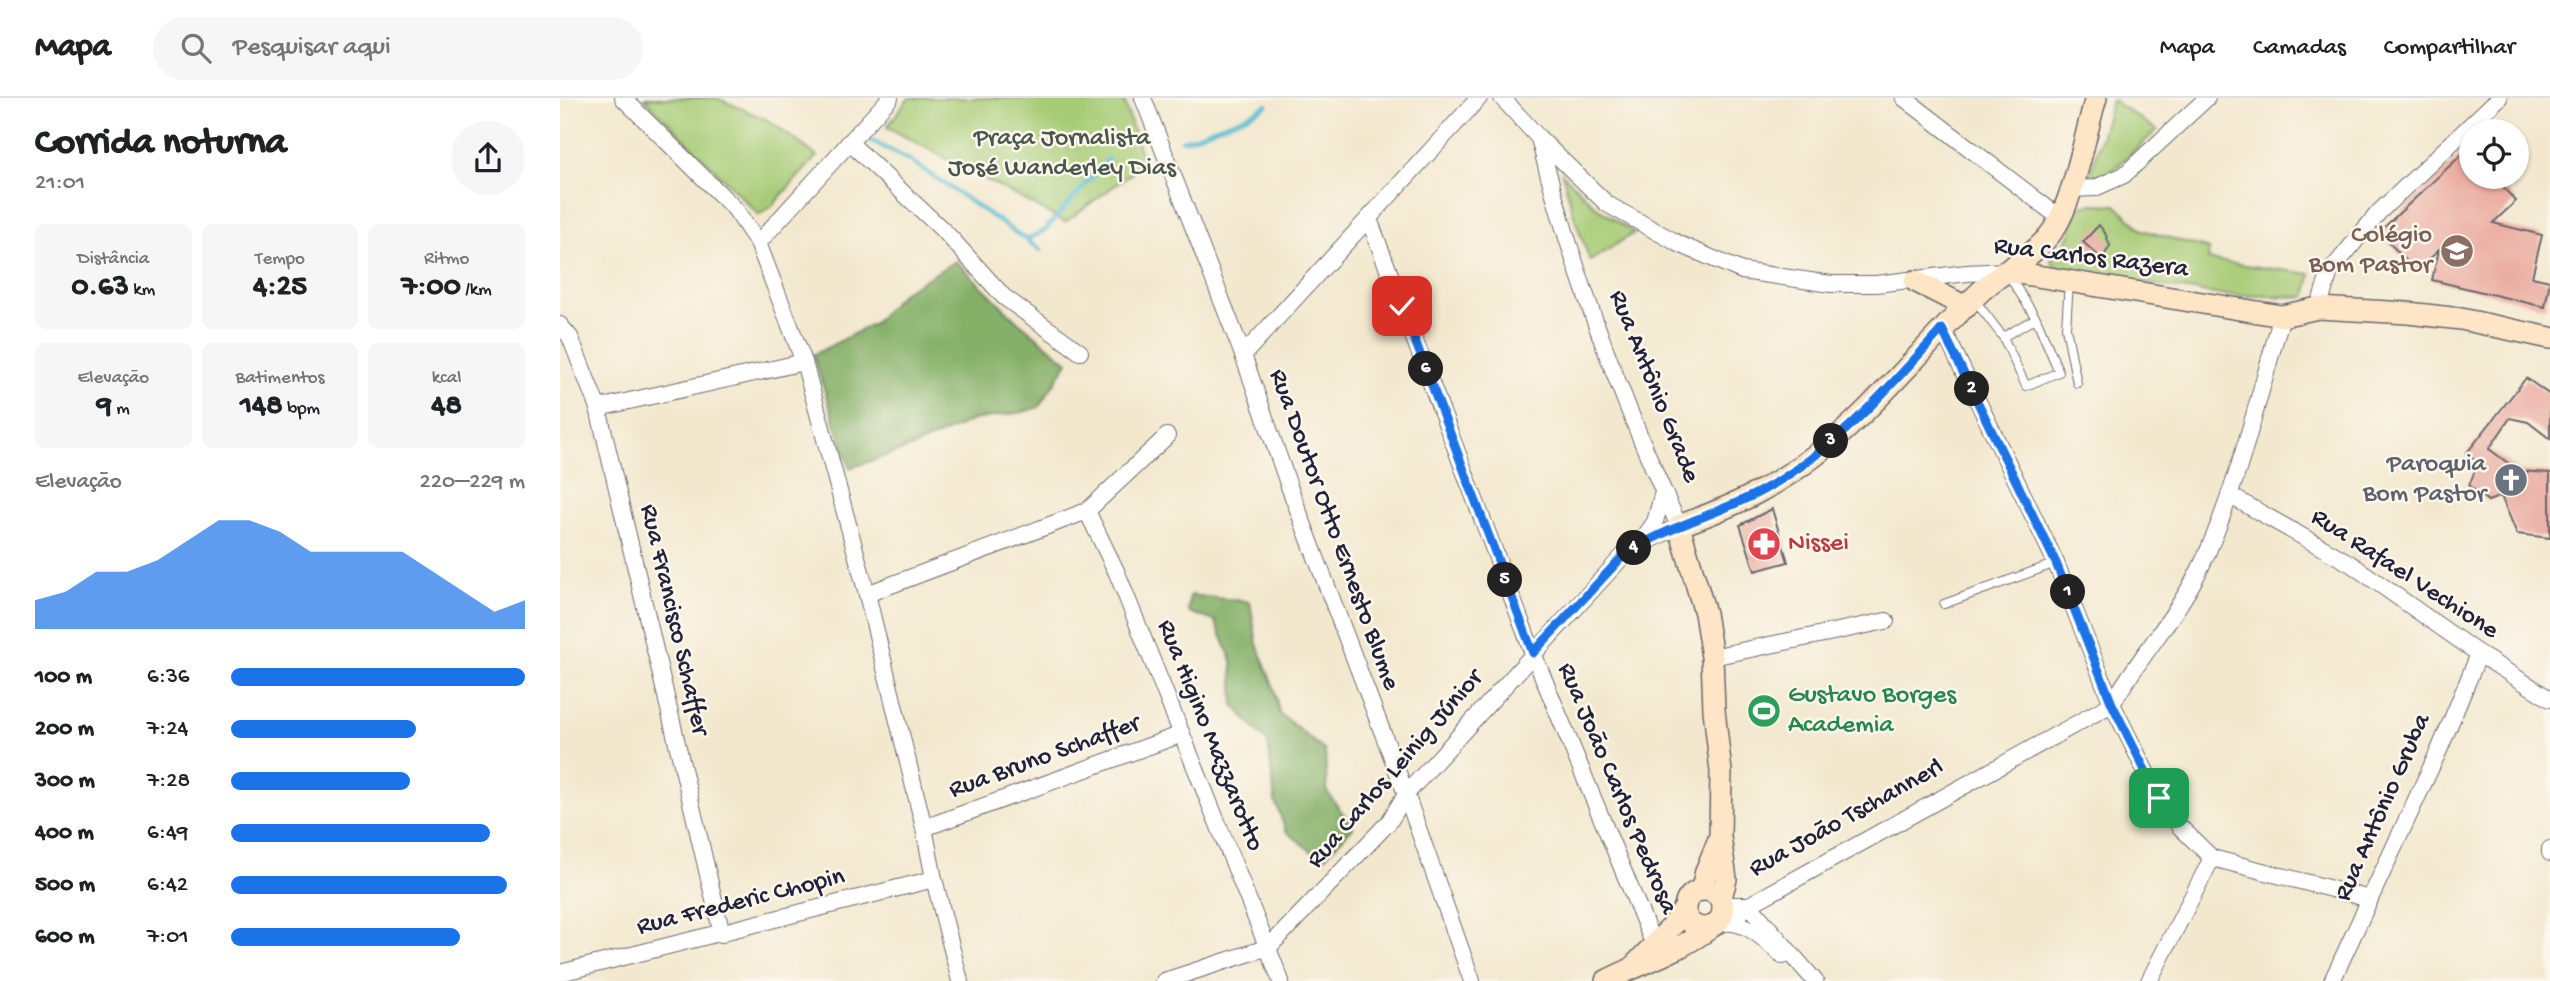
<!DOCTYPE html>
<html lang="pt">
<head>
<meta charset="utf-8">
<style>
	:root { --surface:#fff; --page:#f6f6f6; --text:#202124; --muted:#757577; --line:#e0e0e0; --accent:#1a73e8 }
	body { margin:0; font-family:"Gochi Hand",sans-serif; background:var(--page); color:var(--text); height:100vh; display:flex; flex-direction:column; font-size:26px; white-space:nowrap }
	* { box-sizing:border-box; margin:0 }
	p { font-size:23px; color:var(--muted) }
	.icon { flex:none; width:38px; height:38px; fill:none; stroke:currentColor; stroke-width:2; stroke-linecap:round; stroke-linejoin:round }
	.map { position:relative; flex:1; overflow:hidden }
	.sheet { display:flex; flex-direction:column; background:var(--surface); width:560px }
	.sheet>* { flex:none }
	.fabs { position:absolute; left:1899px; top:21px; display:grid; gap:14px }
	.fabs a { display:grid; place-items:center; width:70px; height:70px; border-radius:50%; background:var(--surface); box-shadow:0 2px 5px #0004; font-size:35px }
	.pin { position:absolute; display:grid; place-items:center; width:60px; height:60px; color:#fff; margin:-30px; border-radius:14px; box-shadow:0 4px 10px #0006 }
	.km { position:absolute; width:35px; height:35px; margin:-18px; border-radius:50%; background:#222; color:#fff; font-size:19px; line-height:35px; text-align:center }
	.round { display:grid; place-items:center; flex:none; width:74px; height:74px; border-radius:37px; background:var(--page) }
	.head { display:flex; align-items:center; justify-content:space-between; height:119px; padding:0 35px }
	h1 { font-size:38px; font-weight:700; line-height:52px }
	.stats { display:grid; grid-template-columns:repeat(3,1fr); gap:10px; height:119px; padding:7px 35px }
	.stats div { display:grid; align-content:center; border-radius:10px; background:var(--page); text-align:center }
	.stats b { font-size:30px; font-weight:700 }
	.stats small { font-size:19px; font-weight:400 }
	.stats p { font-size:19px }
	.chart { height:196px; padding:14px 35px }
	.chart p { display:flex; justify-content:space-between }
	.chart svg { width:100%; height:126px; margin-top:7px; fill:var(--accent); opacity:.7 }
	ul { padding:0 35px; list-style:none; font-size:23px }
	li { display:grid; grid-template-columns:112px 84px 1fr; align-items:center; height:52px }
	li i { height:18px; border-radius:9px; background:var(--accent) }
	header { display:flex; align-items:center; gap:42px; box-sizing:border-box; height:98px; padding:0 35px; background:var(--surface); border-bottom:2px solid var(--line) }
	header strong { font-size:33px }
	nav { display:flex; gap:38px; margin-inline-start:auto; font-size:24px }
	.search { width:490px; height:63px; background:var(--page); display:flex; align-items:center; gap:18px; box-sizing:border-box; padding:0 24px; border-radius:38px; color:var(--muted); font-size:26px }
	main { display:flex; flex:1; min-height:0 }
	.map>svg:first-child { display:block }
</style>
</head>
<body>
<header>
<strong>Mapa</strong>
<div class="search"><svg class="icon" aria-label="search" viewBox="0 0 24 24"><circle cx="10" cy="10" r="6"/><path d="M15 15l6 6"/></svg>Pesquisar aqui</div>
<nav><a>Mapa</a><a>Camadas</a><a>Compartilhar</a></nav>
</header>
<main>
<section class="sheet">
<div class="head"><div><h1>Corrida noturna</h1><p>21:01</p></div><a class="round"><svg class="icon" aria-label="share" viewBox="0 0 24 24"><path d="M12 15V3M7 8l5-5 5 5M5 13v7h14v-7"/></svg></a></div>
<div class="stats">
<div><p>Distância</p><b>0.63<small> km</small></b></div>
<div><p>Tempo</p><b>4:25</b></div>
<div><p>Ritmo</p><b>7:00<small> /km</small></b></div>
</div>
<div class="stats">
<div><p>Elevação</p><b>9<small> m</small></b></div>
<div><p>Batimentos</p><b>148<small> bpm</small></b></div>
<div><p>kcal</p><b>48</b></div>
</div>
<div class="chart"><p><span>Elevação</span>220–229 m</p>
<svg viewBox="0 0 160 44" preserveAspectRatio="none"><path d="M0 44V34L10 31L20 24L30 24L40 20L50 13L60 6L70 6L80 10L90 17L100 17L110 17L120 17L130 24L140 31L150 38L160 34V44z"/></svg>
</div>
<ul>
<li><b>100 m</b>6:36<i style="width:100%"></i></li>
<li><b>200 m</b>7:24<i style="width:63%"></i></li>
<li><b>300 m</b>7:28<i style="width:61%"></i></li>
<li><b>400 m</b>6:49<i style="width:88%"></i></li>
<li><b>500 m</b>6:42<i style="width:94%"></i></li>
<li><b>600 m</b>7:01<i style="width:78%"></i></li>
</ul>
</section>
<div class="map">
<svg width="1990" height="883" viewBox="0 0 1990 883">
	<rect width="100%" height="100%" fill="#fbf7ec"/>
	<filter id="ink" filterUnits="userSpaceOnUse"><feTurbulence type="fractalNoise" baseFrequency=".0143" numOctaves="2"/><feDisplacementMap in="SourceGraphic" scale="14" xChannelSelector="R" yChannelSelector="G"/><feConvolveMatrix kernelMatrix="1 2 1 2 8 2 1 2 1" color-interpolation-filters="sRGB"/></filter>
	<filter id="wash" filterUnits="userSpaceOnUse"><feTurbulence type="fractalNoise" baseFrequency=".00686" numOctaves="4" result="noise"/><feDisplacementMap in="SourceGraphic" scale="28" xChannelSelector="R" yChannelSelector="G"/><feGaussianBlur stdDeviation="1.57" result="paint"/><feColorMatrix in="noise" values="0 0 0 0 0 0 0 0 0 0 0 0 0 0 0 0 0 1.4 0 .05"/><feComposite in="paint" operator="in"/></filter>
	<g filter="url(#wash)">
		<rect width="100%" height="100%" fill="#f3e8ce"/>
		<!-- green -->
		<g fill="#a7cc76" stroke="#647758" stroke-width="2">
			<path d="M84 0H157L208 22 257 58 212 108 199 117Z"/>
			<path d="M349 0H563L584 66 505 124 327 29Z"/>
			<path d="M1552 2 1597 32 1543 81 1533 83 1530 77Z"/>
			<path d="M1002 75 1035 108 1074 135 1030 163 1015 121Z"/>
			<path d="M1532 106 1556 107 1582 132 1649 151 1648 162 1751 176 1746 199 1662 197 1502 173 1495 168 1491 161C1494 153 1496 153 1502 148 1512 139 1513 122 1516 109Z"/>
		</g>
		<!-- forest -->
		<g fill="#85b067" stroke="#546951" stroke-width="2">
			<path d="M396 163 456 222 508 264 479 309 463 314 413 322 355 348 290 370 253 257 313 226 342 195Z"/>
			<path d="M630 497 690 504 697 546 714 590 719 615 765 653 767 694 793 729 762 762 726 733 715 703 708 645 674 608 672 562 655 523 628 514Z"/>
		</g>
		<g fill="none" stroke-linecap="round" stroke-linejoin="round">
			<!-- stream -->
			<g stroke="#55bcd3" stroke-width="4.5">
				<path d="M298 40 314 44 351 63 481 152"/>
				<path d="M622 42C638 39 645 33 660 28 677 22 691 17 707 7"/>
				<path d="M467 141 484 133 548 61"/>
			</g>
		</g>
		<g id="blocks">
			<!-- building -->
			<g fill="#eaa79b">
				<path d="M1911 48V79H1933L1956 103 1933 125 1982 137 1972 179 1990 183 1985 209 1872 182 1879 152 1856 173 1819 134Z"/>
				<path d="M1539 127 1545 135 1550 148 1542 161 1523 144Z"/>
				<path d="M1966 280 1990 297V341L1968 324 1950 320 1929 351 1959 373 1990 375V440L1957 436 1941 398 1928 403 1909 388 1918 364 1906 356Z"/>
				<path d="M1212 411 1228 464 1195 473 1180 427Z"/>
			</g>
		</g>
	</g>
	<g filter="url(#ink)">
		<use href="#blocks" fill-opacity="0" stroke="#6b676e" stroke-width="2"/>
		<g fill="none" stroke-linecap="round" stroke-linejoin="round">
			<!-- lane casing -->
			<g stroke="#6b676e" stroke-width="10">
				<g id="lane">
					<path d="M1509 184 1506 230 1517 285"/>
					<path d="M1414 201 1443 239 1476 220 1449 178"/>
					<path d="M1443 239 1466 288 1499 274 1476 220"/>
					<path d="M1384 506 1496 465"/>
				</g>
			</g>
			<!-- street casing -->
			<g stroke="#6b676e" stroke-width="18">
				<g id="street">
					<path d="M63 0 175 111 198 145 244 264 307 496 364 730 374 781 400 883"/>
					<path d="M583 0 683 257 730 391 846 696 912 883"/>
					<path d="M942 0 979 40 1047 106 1119 146 1182 173 1271 186H1316L1407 175 1446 173"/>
					<path d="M1344 0 1500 120"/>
					<path d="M289 44 387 136 444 199 520 254"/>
					<path d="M1510 91 1535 90 1564 77 1647 0"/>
					<path d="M809 121 973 555 1094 847"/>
					<path d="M198 145 330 0"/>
					<path d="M1758 210 1770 174 1819 114 1939 0"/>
					<path d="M0 227 10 239 38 310 162 836"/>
					<path d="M1383 231 1496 465 1552 606 1599 700 1620 729 1652 760 1810 801"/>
					<path d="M683 257 919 0"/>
					<path d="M38 310 244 264"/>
					<path d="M1669 397 1791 466 1919 556 1990 601"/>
					<path d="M527 413 557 475 721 883"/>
					<path d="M1080 445 1095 424 1103 394"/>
					<path d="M307 496 527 413 607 338"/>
					<path d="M1152 559 1326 523"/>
					<path d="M364 730 622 636"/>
					<path d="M1990 751V755"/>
					<path d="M1163 807H1189L1255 883"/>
					<path d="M1171 824 1189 807 1552 606C1580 557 1621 514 1644 462 1679 385 1698 299 1722 218"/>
					<path d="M1156 827C1182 817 1205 842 1223 858"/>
					<path d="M0 875 374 781"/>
					<path d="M604 883 709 849 829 724 846 696 1063 458 1076 449 1119 428C1062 303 1012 174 979 40"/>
					<path d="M1589 883 1652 760"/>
					<path d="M1772 883 1880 650 1919 556"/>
				</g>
			</g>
			<!-- secondary casing -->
			<g stroke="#6b676e" stroke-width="24">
				<g id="secondary">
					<path d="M1446 173 1722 218 1758 210 1848 215 1901 221 1990 240"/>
					<path d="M1355 183 1406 209"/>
					<path d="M1142 791 1146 773 1159 741"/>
					<circle cx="1144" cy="811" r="19"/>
					<path d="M1161 800 1166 781 1160 739 1161 674 1154 612 1152 559 1145 515 1119 428C1147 417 1176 407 1202 392 1291 345 1350 260 1421 193 1444 172 1477 157 1494 131 1514 101 1525 36 1536 0"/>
					<path d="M1074 868 1114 826 1124 811"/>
					<path d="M1046 883C1081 865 1118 854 1150 830"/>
				</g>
			</g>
			<!-- lane -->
			<use href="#lane" stroke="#fff" stroke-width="8"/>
			<!-- street -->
			<use href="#street" stroke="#fff" stroke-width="16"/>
			<!-- secondary -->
			<use href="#secondary" stroke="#fde5c5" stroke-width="21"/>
		</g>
	</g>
	<g fill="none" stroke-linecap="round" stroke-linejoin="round" filter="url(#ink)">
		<!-- route casing -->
		<g stroke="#fff" stroke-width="14">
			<path id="route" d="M842 208 973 555 1063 458C1106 428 1158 417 1203 392 1274 353 1329 290 1382 231L1496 465 1552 606 1599 700"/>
		</g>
		<!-- route -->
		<use href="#route" stroke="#1a73e8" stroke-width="9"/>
	</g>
	<!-- icons -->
	<defs>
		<g id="university-disc" transform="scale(1.75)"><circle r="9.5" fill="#8d6e63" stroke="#fbf7ec"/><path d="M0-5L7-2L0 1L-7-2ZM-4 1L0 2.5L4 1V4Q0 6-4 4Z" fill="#fff"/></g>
		<g id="church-disc" transform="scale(1.75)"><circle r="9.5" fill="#6b7280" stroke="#fbf7ec"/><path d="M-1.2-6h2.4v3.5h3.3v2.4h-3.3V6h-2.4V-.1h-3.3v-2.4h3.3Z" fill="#fff"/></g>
		<g id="pharmacy-disc" transform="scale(1.75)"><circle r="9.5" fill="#e0444e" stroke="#fbf7ec"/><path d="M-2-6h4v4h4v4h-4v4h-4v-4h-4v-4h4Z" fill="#fff"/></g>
		<g id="stadium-disc" transform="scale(1.75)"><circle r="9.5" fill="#2e9e5b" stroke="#fbf7ec"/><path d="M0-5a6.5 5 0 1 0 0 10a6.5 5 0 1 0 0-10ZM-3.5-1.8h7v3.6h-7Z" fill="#fff"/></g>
	</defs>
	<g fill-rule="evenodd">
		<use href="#university-disc" x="1897" y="153"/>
		<use href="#church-disc" x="1951" y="382"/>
		<use href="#pharmacy-disc" x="1204" y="446"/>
		<use href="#stadium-disc" x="1204" y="613"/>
	</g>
	<g text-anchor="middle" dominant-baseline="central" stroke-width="5" stroke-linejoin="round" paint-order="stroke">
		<!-- park labels -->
		<g font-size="26" fill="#4a554d" stroke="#fbf7ec">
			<text x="502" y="41">Praça Jornalista<tspan x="502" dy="30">José Wanderley Dias</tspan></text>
		</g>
		<!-- education labels -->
		<g font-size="26" fill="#785e54" stroke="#fbf7ec" text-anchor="end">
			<text x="1872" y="138">Colégio<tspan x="1872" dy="30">Bom Pastor</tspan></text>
		</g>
		<!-- street labels -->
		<g font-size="26" fill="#22223b" stroke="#fbf7ec">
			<text transform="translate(1531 161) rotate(7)">Rua Carlos Razera</text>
			<text transform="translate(1093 289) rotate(68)">Rua Antônio Grade</text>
			<text transform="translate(773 432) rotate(70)">Rua Doutor Otto Ernesto Blume</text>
			<text transform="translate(1844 477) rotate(33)">Rua Rafael Vechione</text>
			<text transform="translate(113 522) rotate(77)">Rua Francisco Schaffer</text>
			<text transform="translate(649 638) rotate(68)">Rua Higino Mazzarotto</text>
			<text transform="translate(485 660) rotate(-20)">Rua Bruno Schaffer</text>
			<text transform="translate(836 672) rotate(-49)">Rua Carlos Leinig Júnior</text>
			<text transform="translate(1056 691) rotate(67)">Rua João Carlos Pedrosa</text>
			<text transform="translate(1824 710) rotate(-66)">Rua Antônio Gruba</text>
			<text transform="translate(1287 721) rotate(-29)">Rua João Tschannerl</text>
			<text transform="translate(181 805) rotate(-14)">Rua Frederic Chopin</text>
		</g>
		<!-- worship labels -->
		<g font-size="26" fill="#5b616d" stroke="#fbf7ec" text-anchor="end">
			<text x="1926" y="367">Paroquia<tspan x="1926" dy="30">Bom Pastor</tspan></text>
		</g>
		<!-- health labels -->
		<g font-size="26" fill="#be3a42" stroke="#fbf7ec" text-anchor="start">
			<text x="1228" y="446">Nissei</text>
		</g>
		<!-- leisure labels -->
		<g font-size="26" fill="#27864d" stroke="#fbf7ec" text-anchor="start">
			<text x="1228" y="598">Gustavo Borges<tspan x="1228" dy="30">Academia</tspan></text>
		</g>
	</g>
</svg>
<div class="fabs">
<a><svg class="icon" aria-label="locate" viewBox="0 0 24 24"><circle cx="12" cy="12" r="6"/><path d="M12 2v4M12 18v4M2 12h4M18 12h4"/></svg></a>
</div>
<div class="pin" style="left:1599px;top:700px;background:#1e9e55"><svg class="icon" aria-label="arrive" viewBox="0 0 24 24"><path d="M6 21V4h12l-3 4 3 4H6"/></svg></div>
<div class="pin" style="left:842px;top:208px;background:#d93025"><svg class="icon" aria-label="check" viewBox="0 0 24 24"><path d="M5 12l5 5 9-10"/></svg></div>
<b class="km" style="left:1508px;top:494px">1</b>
<b class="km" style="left:1412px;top:291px">2</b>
<b class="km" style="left:1271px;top:343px">3</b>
<b class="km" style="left:1074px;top:450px">4</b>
<b class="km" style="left:945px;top:482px">5</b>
<b class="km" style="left:866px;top:271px">6</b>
</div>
</main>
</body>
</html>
